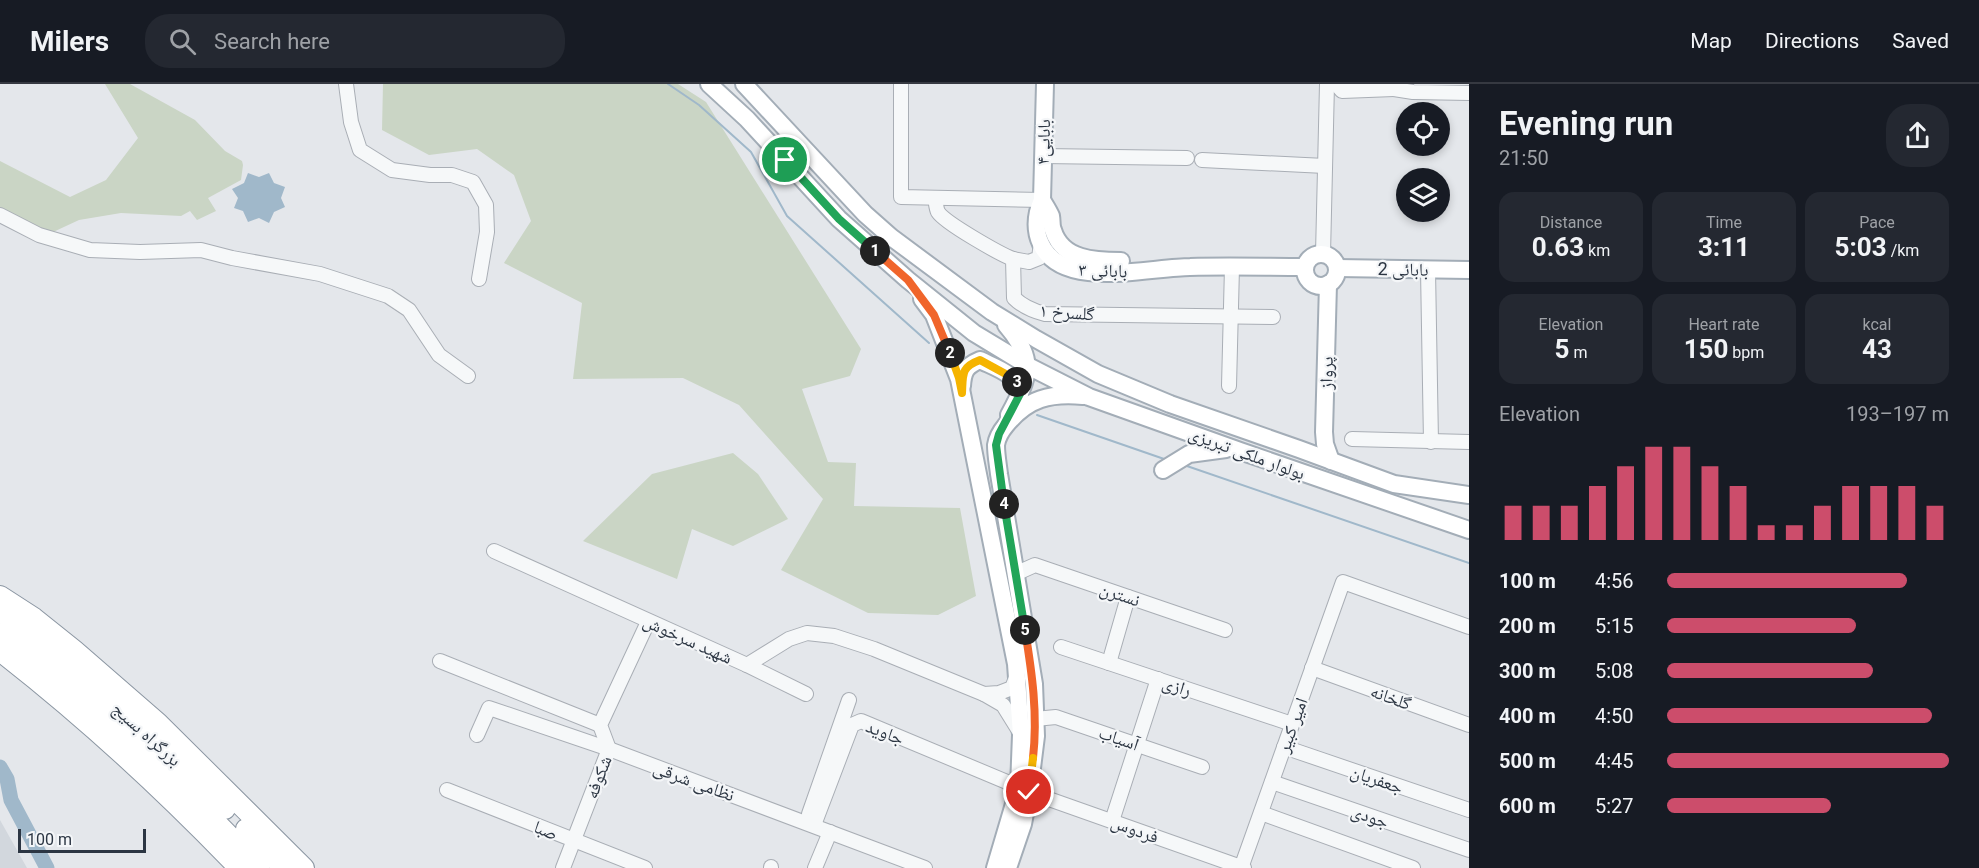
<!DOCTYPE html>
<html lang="en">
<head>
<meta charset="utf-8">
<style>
	:root { --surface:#171b24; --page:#242831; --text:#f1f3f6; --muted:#9ea1a6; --line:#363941; --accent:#cc4d6b }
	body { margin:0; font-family:Roboto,"Noto Naskh Arabic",sans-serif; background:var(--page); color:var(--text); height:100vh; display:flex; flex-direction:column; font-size:22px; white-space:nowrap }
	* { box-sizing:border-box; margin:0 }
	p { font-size:20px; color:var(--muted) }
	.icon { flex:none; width:33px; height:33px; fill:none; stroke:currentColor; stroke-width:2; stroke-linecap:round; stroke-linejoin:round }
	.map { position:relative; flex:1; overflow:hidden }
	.sheet { display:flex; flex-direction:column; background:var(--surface); width:510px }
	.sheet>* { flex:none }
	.controls { position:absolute; left:1396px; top:18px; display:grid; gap:12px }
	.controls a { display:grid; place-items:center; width:54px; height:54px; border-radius:50%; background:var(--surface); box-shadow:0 3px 9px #0003; font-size:30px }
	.scale { position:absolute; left:18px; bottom:15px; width:128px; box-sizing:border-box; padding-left:6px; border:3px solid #2c3643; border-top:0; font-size:16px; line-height:21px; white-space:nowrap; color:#2c3643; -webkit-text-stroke:4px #f4f6f8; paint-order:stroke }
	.pin { position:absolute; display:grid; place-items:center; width:51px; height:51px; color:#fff; margin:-26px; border:3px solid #fff; border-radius:50%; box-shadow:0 2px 6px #0007 }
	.km { position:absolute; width:30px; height:30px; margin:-15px; border-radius:50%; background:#222; color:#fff; font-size:16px; line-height:30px; text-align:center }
	.round { display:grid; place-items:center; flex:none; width:63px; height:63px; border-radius:24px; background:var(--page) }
	.headline { display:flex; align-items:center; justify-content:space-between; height:102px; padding:0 30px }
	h1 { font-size:33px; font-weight:700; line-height:45px }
	.stats { display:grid; grid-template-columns:repeat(3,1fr); gap:9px; height:102px; padding:6px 30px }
	.stats div { display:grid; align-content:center; border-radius:15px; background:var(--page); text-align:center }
	.stats b { font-size:26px; font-weight:700 }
	.stats small { font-size:16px; font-weight:400 }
	.stats p { font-size:16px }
	.chart { height:168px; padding:12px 30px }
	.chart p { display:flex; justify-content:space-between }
	.chart svg { width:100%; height:108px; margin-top:6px; stroke:var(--accent); stroke-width:6 }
	ul { padding:0 30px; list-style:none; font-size:20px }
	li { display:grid; grid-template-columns:96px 72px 1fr; align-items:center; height:45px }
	li i { height:15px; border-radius:8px; background:var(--accent) }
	header { display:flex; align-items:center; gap:36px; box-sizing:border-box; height:84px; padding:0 30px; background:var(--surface); border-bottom:2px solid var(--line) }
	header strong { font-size:28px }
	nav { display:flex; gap:33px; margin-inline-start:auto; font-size:21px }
	.search { width:420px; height:54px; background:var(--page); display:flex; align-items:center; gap:15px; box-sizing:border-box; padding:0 21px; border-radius:24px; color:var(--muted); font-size:22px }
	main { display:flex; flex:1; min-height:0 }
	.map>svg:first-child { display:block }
</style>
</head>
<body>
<header>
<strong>Milers</strong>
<div class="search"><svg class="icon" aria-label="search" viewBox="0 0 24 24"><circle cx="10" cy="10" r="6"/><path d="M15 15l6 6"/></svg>Search here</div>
<nav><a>Map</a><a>Directions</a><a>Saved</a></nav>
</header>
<main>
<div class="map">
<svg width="1469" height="784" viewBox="0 0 1469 784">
	<rect width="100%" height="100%" fill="#e4e7eb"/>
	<!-- built -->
	<path fill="#d2d7dd" d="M0 736 27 784H0Z"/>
	<!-- green -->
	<g fill="#cad5c5">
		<path d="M105 0H130L195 36 225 67 242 77 243 81 241 96 208 114 216 127 197 136 190 127 181 132 121 129 79 136 51 149 0 123V77L70 113 106 96 138 54Z"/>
		<path d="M383 0H678L706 18 861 265 850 292 802 305 828 378 856 379 854 422 960 424 976 512 938 531 868 529 781 486 823 415 739 321 683 294 573 295 582 219 504 179 531 137 514 91 477 65 429 71 382 46Z"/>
		<path d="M733 369 758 390 788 435 733 462 692 445 677 495 583 457 652 390Z"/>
	</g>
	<!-- water -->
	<path fill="#a0b8ca" d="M248 89 259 93 269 89 274 99 285 103 281 114 285 123 274 128 269 139 259 134 248 138 243 127 234 124 238 114 232 105 244 99Z"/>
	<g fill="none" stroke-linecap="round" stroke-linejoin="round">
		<!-- stream -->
		<g stroke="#a0b8ca" stroke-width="2">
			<path d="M668 0 699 21 751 68 787 132 929 259"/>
			<path d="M1037 331 1167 376"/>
			<path d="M1184 381 1469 479"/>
		</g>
		<!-- river -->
		<path stroke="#a0b8ca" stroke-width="15" d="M0 683 7 695 11 716 47 784"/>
		<!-- minor casing -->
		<g stroke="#a9aeb5" stroke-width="16">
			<g id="minor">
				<path d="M346 0 351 38 360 66 392 86 430 91H452L473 98 486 121 487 148 479 195"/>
				<path d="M901 0V113L1042 116"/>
				<path d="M1336 0 1342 7 1394 5 1397 0"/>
				<path d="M1394 5 1413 8 1469 9"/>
				<path d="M1043 72 1187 74"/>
				<path d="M1202 76 1325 82"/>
				<path d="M935 114C936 118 936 124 938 128 945 139 1000 170 1013 175L1014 214C1023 223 1033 227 1045 230L1273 233"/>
				<path d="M0 131 39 151 90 166 140 168 201 166 232 174 320 190 388 212 409 226 439 271 468 292"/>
				<path d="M1323 170 1327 0"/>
				<path d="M1013 175 1029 178 1039 174 1041 159"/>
				<path d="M1428 186 1431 358"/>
				<path d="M1229 302 1232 183"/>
				<path d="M1352 355 1469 358"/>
				<path d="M494 467 747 581 806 610"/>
				<path d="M1015 490 1035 481 1225 546"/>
				<path d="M1061 563 1292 640"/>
				<path d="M440 577 600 641"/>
				<path d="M1109 579 1128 513"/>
				<path d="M747 581 789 555 807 549 834 552 874 565 984 610"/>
				<path d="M1312 584 1469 641"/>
				<path d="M1017 591 1012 604 999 609 984 610 1003 621 1021 650"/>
				<path d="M1035 635 1056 633 1202 683"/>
				<path d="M477 651 489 624 609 665 925 784"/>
				<path d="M1284 663 1469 726"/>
				<path d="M1272 698 1469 766"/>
				<path d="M447 706 645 784"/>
				<path d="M1029 708 1244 784"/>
				<path d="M1261 729 1413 784"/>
				<path d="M809 730 849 616"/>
				<path d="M1112 737 1158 595"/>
				<path d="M814 741 852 641 861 637 1019 703"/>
				<path d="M563 784 609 665 600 641 648 538"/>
				<path d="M771 784V783"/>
				<path d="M815 784 830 748"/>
				<path d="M1241 784 1343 498 1469 543"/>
			</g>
		</g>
		<!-- major casing -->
		<g stroke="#a3adb7" stroke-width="20">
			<g id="major">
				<path d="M709 0 747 35 839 135 908 196 974 249 1030 283 1089 313 1240 367 1469 446"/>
				<path d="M744 0 865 130 891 153 992 228 1036 255 1098 290 1170 320 1299 365 1394 400 1469 411"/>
				<path d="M1045 0 1042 116C1036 130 1034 145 1041 160 1062 207 1150 183 1190 183 1228 182 1266 183 1304 183"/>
				<path d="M1042 116C1045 121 1049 127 1051 132 1052 137 1051 142 1053 146 1062 176 1095 177 1121 177"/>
				<circle cx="1321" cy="186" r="16"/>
				<path d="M1337 184 1469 186"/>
				<path d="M1328 200 1324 348 1325 360 1331 377"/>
				<path d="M922 215 934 231 959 295 1016 580 1021 651 1019 703 995 784"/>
				<path d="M1006 241C1037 277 1029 293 1009 331"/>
				<path d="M962 302C963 287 966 282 980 276 996 284 1018 290 1020 310"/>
				<path d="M1163 386 1189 370 1226 365"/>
				<path d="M1008 784 1023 740 1029 708 1036 652 1034 600 999 390C998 381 996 371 996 361 997 353 1001 347 1006 341 1028 314 1050 309 1083 312"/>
			</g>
		</g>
		<!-- highway casing -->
		<g stroke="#8b96a2" stroke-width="22">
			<g id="highway">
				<path d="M0 512 34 534 74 566 158 639 304 784"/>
				<path d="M0 527 62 574 154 655 225 725"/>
				<path d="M0 549C23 565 44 583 66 600 134 656 199 719 260 784"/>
				<path d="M0 567C85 633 164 706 239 784"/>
				<path d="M246 745 284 784"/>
			</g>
		</g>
		<!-- minor -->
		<use href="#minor" stroke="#f6f8f9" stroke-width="14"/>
		<!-- major -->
		<use href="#major" stroke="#fff" stroke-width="16"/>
		<!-- highway -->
		<use href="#highway" stroke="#fff" stroke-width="20"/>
	</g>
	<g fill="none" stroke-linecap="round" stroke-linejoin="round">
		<!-- split-1 casing -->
		<g stroke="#fff" stroke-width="12">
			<path id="split-1" d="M785 76 839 135 875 167"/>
		</g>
		<!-- split-2 casing -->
		<g stroke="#fff" stroke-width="12">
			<path id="split-2" d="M875 167 908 196 934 231 950 269"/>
		</g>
		<!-- split-3 casing -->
		<g stroke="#fff" stroke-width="12">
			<path id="split-3" d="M950 269 959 294 962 309C963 290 961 283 980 276L1013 294 1017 298"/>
		</g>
		<!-- split-4 casing -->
		<g stroke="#fff" stroke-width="12">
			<path id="split-4" d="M1004 420 996 361 999 350 1020 310 1017 298"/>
		</g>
		<!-- split-5 casing -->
		<g stroke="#fff" stroke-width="12">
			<path id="split-5" d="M1004 420 1025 546"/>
		</g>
		<!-- split-6 casing -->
		<g stroke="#fff" stroke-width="12">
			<path id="split-6" d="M1025 546C1032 589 1038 630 1033 674"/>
		</g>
		<!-- split-7 casing -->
		<g stroke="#fff" stroke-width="12">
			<path id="split-7" d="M1029 708 1033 674"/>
		</g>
		<!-- split-1 -->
		<use href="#split-1" stroke="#22a559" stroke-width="8"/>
		<!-- split-2 -->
		<use href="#split-2" stroke="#f0652b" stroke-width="8"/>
		<!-- split-3 -->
		<use href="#split-3" stroke="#f5b400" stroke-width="8"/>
		<!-- split-4 -->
		<use href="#split-4" stroke="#22a559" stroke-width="8"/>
		<!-- split-5 -->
		<use href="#split-5" stroke="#22a559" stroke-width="8"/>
		<!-- split-6 -->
		<use href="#split-6" stroke="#f0652b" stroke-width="8"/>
		<!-- split-7 -->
		<use href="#split-7" stroke="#f5b400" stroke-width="8"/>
	</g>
	<g text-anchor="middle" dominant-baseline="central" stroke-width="4.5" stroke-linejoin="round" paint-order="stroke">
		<!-- street labels -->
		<g font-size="18" fill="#2c3643" stroke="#f4f6f8">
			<text transform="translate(1043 58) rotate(-88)">بابایی۴</text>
			<text transform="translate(1403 185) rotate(1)">بابائی 2</text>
			<text transform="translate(1103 186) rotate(2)">بابائی ۳</text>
			<text transform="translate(1067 228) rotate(4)">گلسرخ ۱</text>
			<text transform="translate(1326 289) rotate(-89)">پرواز</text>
			<text transform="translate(1247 369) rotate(20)">بولوار ملکی تبریزی</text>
			<text transform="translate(1120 510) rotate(19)">نسترن</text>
			<text transform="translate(688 555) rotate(24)">شهید سرخوش</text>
			<text transform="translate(1177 602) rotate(18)">رازی</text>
			<text transform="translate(1391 613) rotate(20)">گلخانه</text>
			<text transform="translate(1292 641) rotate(-70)">امیر کبیر</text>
			<text transform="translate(885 648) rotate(21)">جاوید</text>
			<text transform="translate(147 650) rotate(42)">بزرگراه بسیج</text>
			<text transform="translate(1119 654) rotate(19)">آسیاب</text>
			<text transform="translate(598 693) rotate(-69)">شکوفه</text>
			<text transform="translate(1377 695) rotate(19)">جعفریان</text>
			<text transform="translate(694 697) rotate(20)">نظامی شرقی</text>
			<text transform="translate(1370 732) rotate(19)">جودی</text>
			<text transform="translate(1135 745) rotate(20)">فردوس</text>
			<text transform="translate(546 746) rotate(22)">صبا</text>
		</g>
	</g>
</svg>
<div class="controls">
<a><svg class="icon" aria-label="locate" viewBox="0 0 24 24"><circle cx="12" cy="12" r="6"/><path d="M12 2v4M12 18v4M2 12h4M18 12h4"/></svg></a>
<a><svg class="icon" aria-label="layers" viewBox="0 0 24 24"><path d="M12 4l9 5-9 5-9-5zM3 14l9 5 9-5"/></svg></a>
</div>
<div class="scale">100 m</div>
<div class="pin" style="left:785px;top:76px;background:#1e9e55"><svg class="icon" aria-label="arrive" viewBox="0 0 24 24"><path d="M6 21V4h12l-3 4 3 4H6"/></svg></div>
<div class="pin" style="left:1029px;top:708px;background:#d93025"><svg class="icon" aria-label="check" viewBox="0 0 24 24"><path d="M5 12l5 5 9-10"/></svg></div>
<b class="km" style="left:875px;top:167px">1</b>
<b class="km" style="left:950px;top:269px">2</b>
<b class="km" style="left:1017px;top:298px">3</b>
<b class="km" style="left:1004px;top:420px">4</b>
<b class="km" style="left:1025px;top:546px">5</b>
</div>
<section class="sheet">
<div class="headline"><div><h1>Evening run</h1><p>21:50</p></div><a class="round"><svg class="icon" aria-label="share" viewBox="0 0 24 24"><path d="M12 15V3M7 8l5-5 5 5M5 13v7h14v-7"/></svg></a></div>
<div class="stats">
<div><p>Distance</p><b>0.63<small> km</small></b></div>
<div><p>Time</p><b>3:11</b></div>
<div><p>Pace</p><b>5:03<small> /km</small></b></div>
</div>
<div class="stats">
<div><p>Elevation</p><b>5<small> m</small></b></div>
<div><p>Heart rate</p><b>150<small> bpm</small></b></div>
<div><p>kcal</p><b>43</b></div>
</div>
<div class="chart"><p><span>Elevation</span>193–197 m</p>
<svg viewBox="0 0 160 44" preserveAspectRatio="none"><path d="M5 44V30M15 44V30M25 44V30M35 44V22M45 44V14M55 44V6M65 44V6M75 44V14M85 44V22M95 44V38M105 44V38M115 44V30M125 44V22M135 44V22M145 44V22M155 44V30"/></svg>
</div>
<ul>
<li><b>100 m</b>4:56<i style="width:85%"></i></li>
<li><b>200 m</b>5:15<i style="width:67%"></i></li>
<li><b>300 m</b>5:08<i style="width:73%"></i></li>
<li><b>400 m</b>4:50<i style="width:94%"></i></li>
<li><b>500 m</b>4:45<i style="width:100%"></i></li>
<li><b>600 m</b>5:27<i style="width:58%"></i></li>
</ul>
</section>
</main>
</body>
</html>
